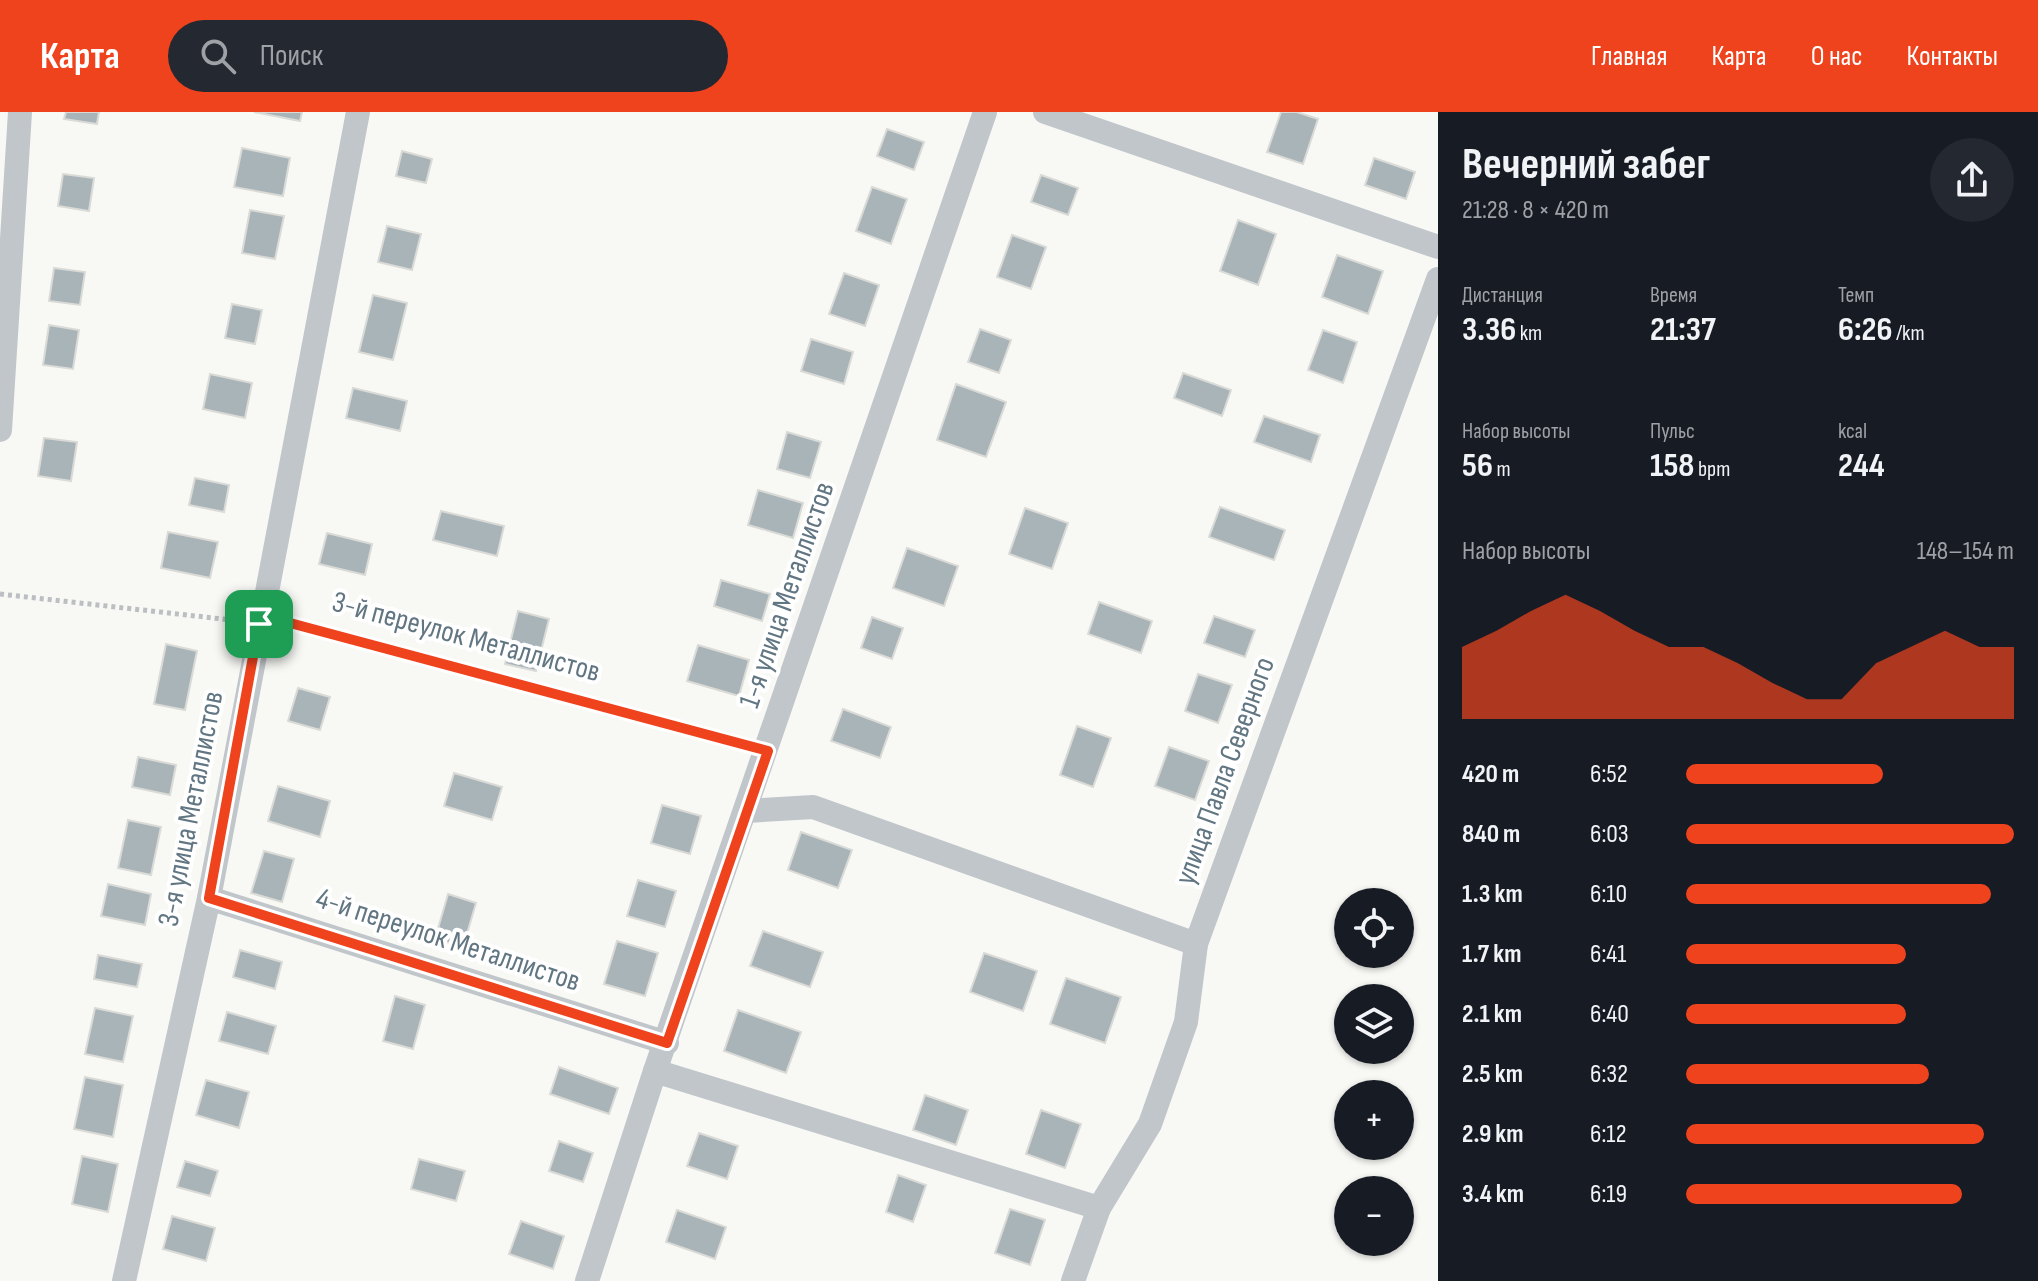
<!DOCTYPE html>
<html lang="ru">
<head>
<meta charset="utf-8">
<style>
	:root { --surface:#171b24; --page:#242831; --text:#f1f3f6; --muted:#9ea1a6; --accent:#ef431e }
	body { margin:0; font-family:"Sofia Sans Condensed",sans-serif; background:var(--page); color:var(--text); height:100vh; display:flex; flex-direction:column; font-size:30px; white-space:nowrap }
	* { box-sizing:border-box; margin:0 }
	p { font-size:26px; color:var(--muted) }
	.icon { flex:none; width:44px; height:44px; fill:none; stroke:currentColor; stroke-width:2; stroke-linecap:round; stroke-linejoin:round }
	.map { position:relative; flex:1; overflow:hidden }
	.side { display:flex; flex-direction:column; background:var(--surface); width:600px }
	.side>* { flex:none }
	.controls { position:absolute; left:1334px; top:776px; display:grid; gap:16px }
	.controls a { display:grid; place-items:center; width:80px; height:80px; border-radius:50%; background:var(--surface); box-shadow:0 2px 6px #0004; font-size:40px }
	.pin { position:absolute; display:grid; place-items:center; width:68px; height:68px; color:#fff; margin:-34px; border-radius:16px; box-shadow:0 4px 12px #0006 }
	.round { display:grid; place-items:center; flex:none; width:84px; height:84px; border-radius:42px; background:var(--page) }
	.headline { display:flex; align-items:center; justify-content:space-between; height:136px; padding:0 24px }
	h1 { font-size:44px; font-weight:700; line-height:60px }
	.figures { display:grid; grid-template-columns:repeat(3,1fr); gap:12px; height:136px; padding:8px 24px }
	.figures div { display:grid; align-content:center }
	.figures b { font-size:34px; font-weight:700 }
	.figures small { font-size:22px; font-weight:400 }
	.figures p { font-size:22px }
	.chart { height:224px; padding:16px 24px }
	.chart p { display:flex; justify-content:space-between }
	.chart svg { width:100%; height:144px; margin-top:8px; fill:var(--accent); opacity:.7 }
	ul { padding:0 24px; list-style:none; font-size:26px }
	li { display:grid; grid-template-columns:128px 96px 1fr; align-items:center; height:60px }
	li i { height:20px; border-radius:10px; background:var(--accent) }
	header { display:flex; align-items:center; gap:48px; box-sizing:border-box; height:112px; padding:0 40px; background:var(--accent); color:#fff }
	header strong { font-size:38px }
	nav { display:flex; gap:44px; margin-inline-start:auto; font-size:28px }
	.search { width:560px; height:72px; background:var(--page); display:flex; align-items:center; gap:20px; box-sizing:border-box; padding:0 28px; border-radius:44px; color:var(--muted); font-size:30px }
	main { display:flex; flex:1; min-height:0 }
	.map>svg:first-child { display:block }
</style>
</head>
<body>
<header>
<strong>Карта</strong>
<div class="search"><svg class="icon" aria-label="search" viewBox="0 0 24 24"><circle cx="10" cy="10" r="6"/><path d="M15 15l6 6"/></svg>Поиск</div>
<nav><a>Главная</a><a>Карта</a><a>О нас</a><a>Контакты</a></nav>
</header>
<main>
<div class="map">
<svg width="1438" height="1169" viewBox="0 0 1438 1169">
	<rect width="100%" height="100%" fill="#f8f8f5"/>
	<!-- building -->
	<g fill="#a9b4b9" stroke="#dadad7" stroke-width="2">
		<path d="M66 0H99L97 12 64 7Z"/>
		<path d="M254 0H302L300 9Z"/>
		<path d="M1281 0H1297L1318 7 1303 52 1267 40Z"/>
		<path d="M887 17 924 30 914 58 877 44Z"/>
		<path d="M242 36 290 46 283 84 234 75Z"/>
		<path d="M402 39 432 47 426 71 396 64Z"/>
		<path d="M1374 46 1415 60 1406 87 1365 73Z"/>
		<path d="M63 62 94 66 89 99 58 94Z"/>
		<path d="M1041 63 1078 76 1068 103 1031 90Z"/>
		<path d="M872 75 907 87 891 132 856 119Z"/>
		<path d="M250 98 284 104 275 147 242 141Z"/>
		<path d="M1238 108 1276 122 1258 173 1220 159Z"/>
		<path d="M387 114 421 122 412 158 378 150Z"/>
		<path d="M1012 123 1046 135 1031 177 997 165Z"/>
		<path d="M1337 143 1383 159 1368 202 1322 185Z"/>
		<path d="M54 156 85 160 80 193 49 189Z"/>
		<path d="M844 161 879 173 865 214 829 202Z"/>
		<path d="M373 183 407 191 393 248 359 240Z"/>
		<path d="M232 192 262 198 255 232 225 226Z"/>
		<path d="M49 213 79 218 73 257 43 253Z"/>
		<path d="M980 217 1011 228 999 261 968 250Z"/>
		<path d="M1323 218 1357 230 1343 271 1308 258Z"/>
		<path d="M811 227 853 240 844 272 801 259Z"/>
		<path d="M1183 261 1231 278 1222 304 1174 286Z"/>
		<path d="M210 262 252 271 245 306 203 297Z"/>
		<path d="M956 272 1006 290 986 345 937 328Z"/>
		<path d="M353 276 407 289 400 319 346 306Z"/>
		<path d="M1264 304 1320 323 1311 350 1254 330Z"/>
		<path d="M787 320 821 330 810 366 777 357Z"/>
		<path d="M44 326 77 330 71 369 38 364Z"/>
		<path d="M195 366 229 373 224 400 189 393Z"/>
		<path d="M758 378 803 391 793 426 748 413Z"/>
		<path d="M1220 395 1285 418 1274 448 1209 425Z"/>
		<path d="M1025 396 1068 411 1052 457 1009 442Z"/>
		<path d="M441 399 504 414 497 444 433 428Z"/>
		<path d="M168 420 218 430 210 466 161 456Z"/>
		<path d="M327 421 372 432 365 463 319 452Z"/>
		<path d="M907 436 958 454 944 494 893 476Z"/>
		<path d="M721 468 770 482 762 509 714 494Z"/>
		<path d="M1099 490 1152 509 1141 541 1088 522Z"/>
		<path d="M518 499 549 507 536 559 505 552Z"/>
		<path d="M1214 504 1255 518 1245 545 1204 531Z"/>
		<path d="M872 505 903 516 892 547 861 536Z"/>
		<path d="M166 532 197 539 185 598 154 592Z"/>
		<path d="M698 533 749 548 739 584 687 569Z"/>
		<path d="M1198 562 1232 573 1218 611 1185 599Z"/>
		<path d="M298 576 330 585 320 618 288 609Z"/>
		<path d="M843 597 891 615 880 646 831 629Z"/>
		<path d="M1077 614 1111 626 1093 675 1060 663Z"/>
		<path d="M1169 635 1209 649 1195 688 1155 674Z"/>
		<path d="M138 645 176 653 170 683 132 675Z"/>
		<path d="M454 661 502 675 492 708 444 694Z"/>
		<path d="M278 674 330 689 320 725 268 709Z"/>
		<path d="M662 693 701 704 690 742 651 731Z"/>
		<path d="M128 708 161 715 151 763 118 756Z"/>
		<path d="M801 720 852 738 838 776 788 758Z"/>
		<path d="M264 739 294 747 282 790 251 781Z"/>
		<path d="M638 768 676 779 665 815 627 804Z"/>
		<path d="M108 772 151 782 145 813 101 804Z"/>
		<path d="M448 782 476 791 463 835 435 827Z"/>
		<path d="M763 819 823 840 810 875 750 854Z"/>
		<path d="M617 829 658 841 645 884 604 872Z"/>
		<path d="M240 838 282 850 275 877 233 865Z"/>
		<path d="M984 841 1037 859 1023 899 970 880Z"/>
		<path d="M98 843 142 852 137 875 94 867Z"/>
		<path d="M1066 866 1121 885 1105 931 1050 912Z"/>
		<path d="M395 884 425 893 413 937 383 929Z"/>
		<path d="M95 896 133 904 123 950 85 942Z"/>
		<path d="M738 898 801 920 786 961 724 939Z"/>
		<path d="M227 900 276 914 268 942 219 929Z"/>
		<path d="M559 955 618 976 609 1002 550 982Z"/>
		<path d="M85 965 123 973 113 1025 74 1017Z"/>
		<path d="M206 968 249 980 239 1016 196 1003Z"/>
		<path d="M925 983 968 998 956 1033 913 1018Z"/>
		<path d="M1041 998 1081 1012 1065 1056 1026 1042Z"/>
		<path d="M699 1021 738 1034 727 1067 687 1054Z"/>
		<path d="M559 1029 593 1041 583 1070 549 1059Z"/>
		<path d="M82 1044 118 1052 108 1100 72 1092Z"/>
		<path d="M419 1047 465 1059 456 1089 411 1077Z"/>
		<path d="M185 1049 218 1059 210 1084 177 1075Z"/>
		<path d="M898 1063 926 1073 913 1110 886 1100Z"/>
		<path d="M1010 1097 1045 1108 1030 1153 995 1141Z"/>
		<path d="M677 1098 726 1115 715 1147 666 1130Z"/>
		<path d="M172 1104 215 1116 206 1149 163 1137Z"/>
		<path d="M521 1109 564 1124 553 1157 509 1142Z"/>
	</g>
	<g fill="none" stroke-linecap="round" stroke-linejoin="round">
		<!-- path -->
		<g stroke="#bbbfc1" stroke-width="5" stroke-dasharray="4 4" stroke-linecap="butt">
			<path d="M0 482 240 509"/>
			<path d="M282 511 744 632"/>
		</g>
		<!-- minor -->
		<g stroke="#c1c6ca" stroke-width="24">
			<path d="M1045 0 1438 135"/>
			<path d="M0 318 20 0"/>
			<path d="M747 699 813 695 1196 832"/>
			<path d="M209 786 667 931"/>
			<path d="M655 959 1099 1096"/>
			<path d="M124 1169 209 786 358 0"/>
			<path d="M587 1169 655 959 985 0"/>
			<path d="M1073 1169 1099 1096 1150 1012 1186 910 1196 832 1438 167"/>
		</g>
	</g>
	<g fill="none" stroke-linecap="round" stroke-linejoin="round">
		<!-- route casing -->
		<g stroke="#fff" stroke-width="16">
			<path id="route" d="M290 511 768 639 667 931 209 786 259 512Z"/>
		</g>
		<!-- route -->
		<use href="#route" stroke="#ef431e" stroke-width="10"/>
	</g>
	<g text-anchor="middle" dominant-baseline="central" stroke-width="8" stroke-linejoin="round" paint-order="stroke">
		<!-- street labels -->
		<g font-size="30" fill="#617682" stroke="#fff">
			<text transform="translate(787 483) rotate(-71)">1-я улица Металлистов</text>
			<text transform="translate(466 525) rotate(15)">3-й переулок Металлистов</text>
			<text transform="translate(1225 659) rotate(-70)">улица Павла Северного</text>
			<text transform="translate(191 697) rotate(-79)">3-я улица Металлистов</text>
			<text transform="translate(448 828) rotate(18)">4-й переулок Металлистов</text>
		</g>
	</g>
</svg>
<div class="controls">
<a><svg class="icon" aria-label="locate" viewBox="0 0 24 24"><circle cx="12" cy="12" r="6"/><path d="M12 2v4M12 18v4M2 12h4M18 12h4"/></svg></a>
<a><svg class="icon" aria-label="layers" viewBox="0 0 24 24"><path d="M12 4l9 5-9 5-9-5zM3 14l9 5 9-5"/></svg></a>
<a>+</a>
<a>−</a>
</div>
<div class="pin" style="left:259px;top:512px;background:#1e9e55"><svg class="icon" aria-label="arrive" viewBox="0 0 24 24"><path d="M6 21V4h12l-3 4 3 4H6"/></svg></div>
</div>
<section class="side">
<div class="headline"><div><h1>Вечерний забег</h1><p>21:28 · 8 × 420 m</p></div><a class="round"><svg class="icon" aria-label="share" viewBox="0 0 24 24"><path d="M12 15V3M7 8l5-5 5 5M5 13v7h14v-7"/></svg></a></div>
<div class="figures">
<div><p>Дистанция</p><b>3.36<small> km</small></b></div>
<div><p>Время</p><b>21:37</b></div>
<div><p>Темп</p><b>6:26<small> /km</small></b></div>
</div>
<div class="figures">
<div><p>Набор высоты</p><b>56<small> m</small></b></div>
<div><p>Пульс</p><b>158<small> bpm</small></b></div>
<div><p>kcal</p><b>244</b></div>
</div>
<div class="chart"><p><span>Набор высоты</span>148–154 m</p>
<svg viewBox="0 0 160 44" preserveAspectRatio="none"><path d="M0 44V22L10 17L20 11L30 6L40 11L50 17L60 22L70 22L80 27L90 33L100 38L110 38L120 27L130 22L140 17L150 22L160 22V44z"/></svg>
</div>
<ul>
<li><b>420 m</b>6:52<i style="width:60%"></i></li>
<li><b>840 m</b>6:03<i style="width:100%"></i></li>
<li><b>1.3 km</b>6:10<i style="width:93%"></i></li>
<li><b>1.7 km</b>6:41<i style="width:67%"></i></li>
<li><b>2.1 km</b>6:40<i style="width:67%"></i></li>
<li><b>2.5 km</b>6:32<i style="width:74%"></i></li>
<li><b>2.9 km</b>6:12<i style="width:91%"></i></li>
<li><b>3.4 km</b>6:19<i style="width:84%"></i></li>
</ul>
</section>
</main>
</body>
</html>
